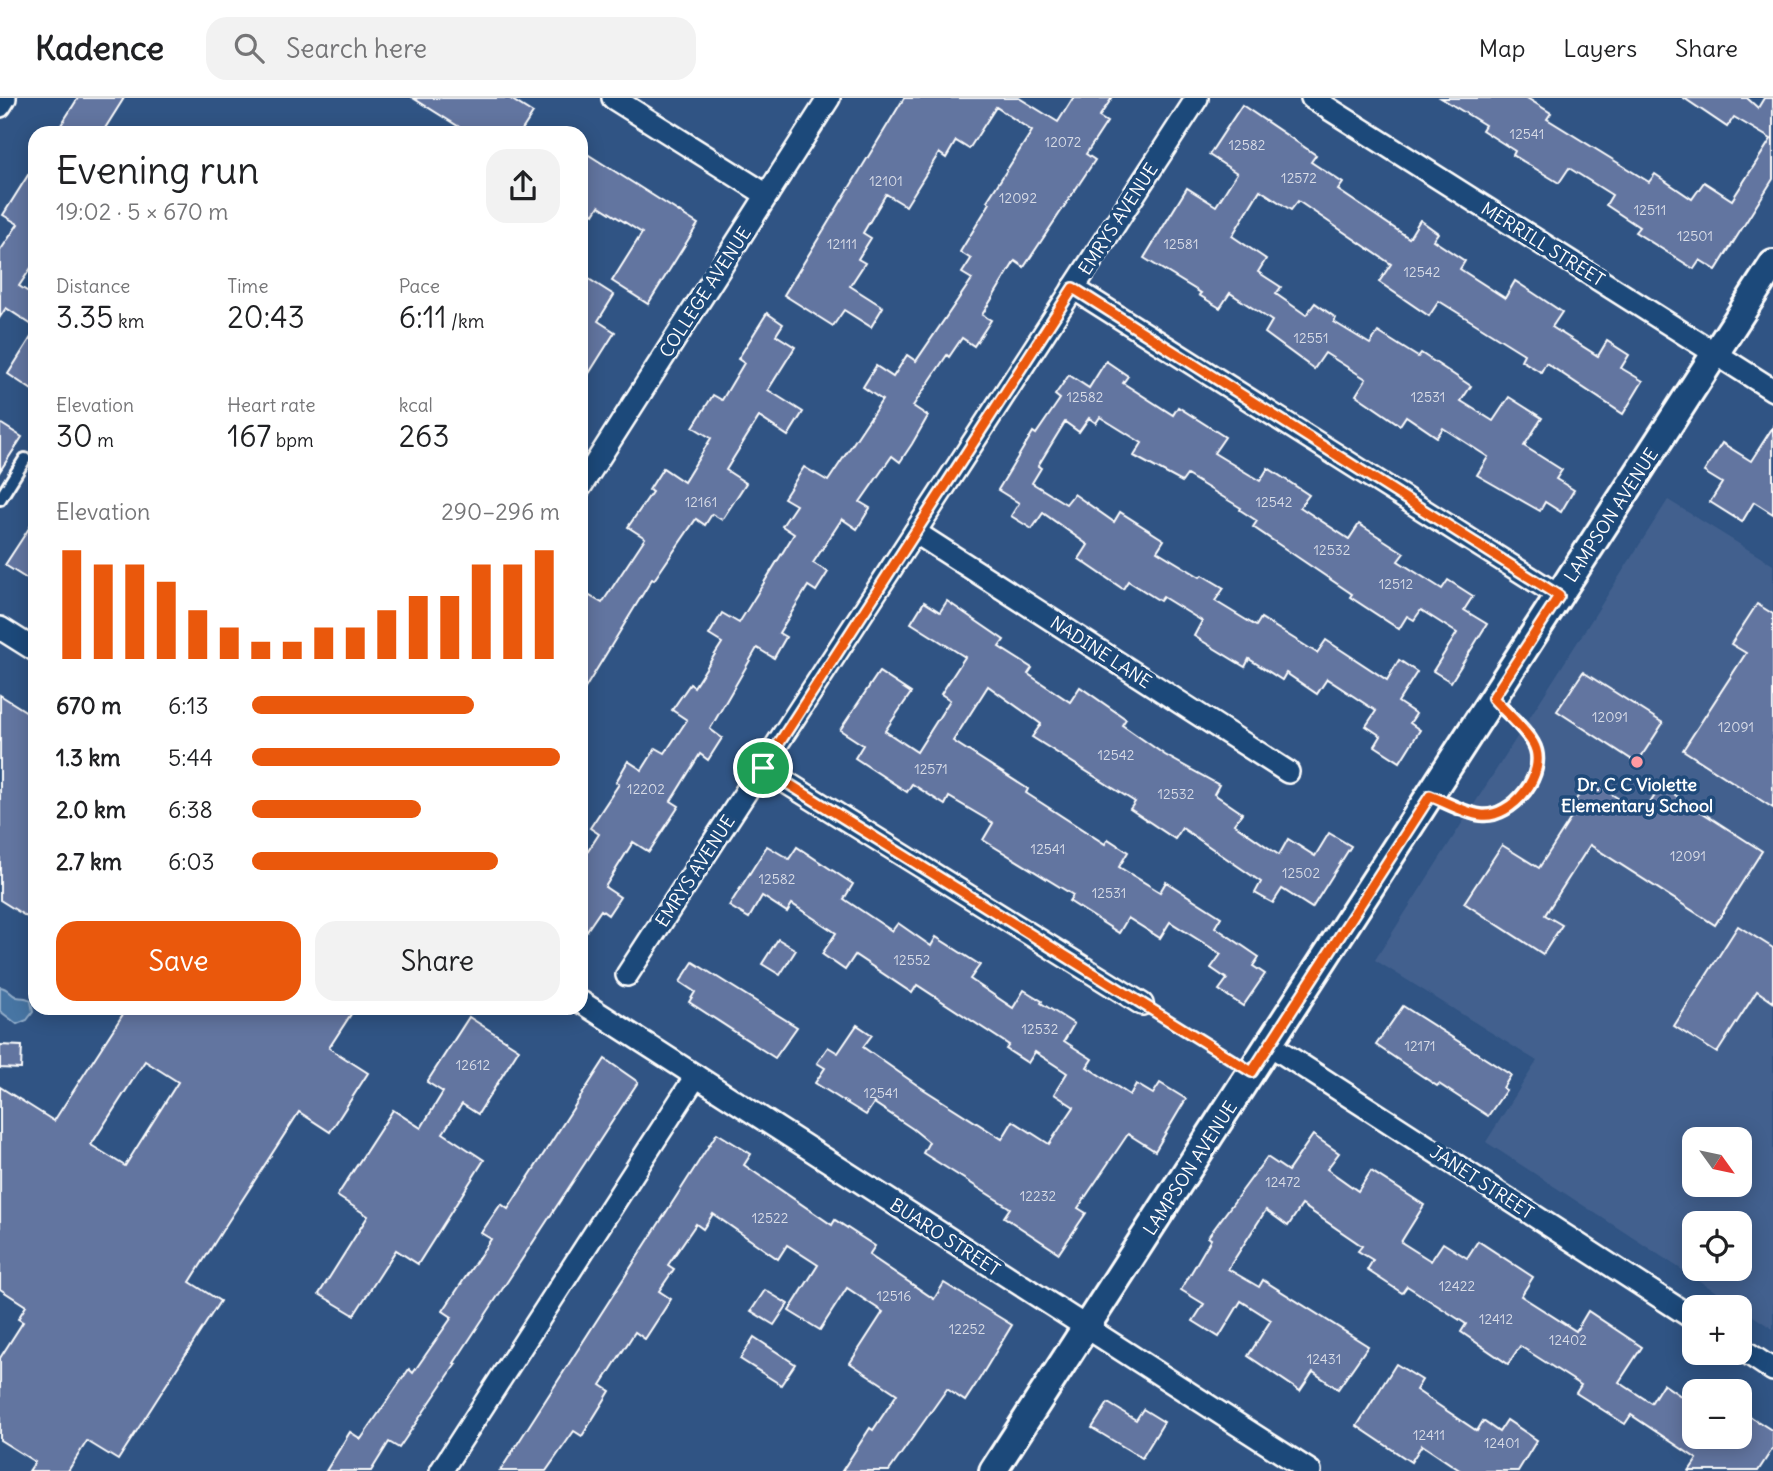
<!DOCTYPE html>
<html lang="en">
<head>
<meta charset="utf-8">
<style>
	:root { --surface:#fff; --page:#f2f2f2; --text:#202124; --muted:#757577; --line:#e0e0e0; --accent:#ea580c }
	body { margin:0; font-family:Delius,sans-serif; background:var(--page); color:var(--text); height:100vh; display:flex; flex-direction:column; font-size:26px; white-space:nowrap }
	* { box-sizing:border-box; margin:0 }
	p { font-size:23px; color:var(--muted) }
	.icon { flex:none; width:38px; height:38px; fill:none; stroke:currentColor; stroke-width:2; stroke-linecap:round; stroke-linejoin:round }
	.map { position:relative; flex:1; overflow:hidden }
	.sheet { position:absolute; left:28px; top:28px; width:560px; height:889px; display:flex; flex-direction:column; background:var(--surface); border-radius:21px; box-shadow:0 4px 18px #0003 }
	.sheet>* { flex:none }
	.needle { width:46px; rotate:123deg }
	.tools { position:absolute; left:1682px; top:1029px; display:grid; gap:14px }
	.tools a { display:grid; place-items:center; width:70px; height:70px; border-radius:14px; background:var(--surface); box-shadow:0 4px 18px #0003; font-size:35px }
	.pin { position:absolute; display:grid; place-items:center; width:60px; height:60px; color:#fff; margin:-30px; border:4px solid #fff; border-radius:50%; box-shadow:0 2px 7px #0007 }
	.round { display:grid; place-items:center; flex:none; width:74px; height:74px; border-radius:21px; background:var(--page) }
	.summary { display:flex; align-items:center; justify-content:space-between; height:119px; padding:0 28px }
	h1 { font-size:38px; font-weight:600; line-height:52px }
	.metrics { display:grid; grid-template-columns:repeat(3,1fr); gap:10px; height:119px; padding:7px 28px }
	.metrics div { display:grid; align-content:center }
	.metrics b { font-size:30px; font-weight:600 }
	.metrics small { font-size:19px; font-weight:400 }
	.metrics p { font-size:19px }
	.chart { height:196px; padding:14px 28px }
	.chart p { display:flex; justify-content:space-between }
	.chart svg { width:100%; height:126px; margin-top:7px; stroke:var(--accent); stroke-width:6 }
	.button { display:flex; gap:14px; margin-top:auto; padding:14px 28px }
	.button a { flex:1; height:80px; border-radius:21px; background:var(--accent); color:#fff; font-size:28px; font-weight:600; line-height:80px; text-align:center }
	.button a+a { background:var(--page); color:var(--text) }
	ul { padding:0 28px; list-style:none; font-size:23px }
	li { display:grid; grid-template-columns:112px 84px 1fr; align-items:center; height:52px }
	li i { height:18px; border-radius:9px; background:var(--accent) }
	header { display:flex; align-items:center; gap:42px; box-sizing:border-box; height:98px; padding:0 35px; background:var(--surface); border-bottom:2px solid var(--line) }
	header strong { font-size:33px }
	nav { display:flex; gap:38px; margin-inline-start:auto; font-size:24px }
	.search { width:490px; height:63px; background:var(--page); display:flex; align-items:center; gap:18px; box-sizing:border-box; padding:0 24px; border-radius:21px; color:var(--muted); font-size:26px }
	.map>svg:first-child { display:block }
</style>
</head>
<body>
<header>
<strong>Kadence</strong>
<div class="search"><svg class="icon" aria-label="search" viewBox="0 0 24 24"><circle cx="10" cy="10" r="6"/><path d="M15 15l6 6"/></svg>Search here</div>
<nav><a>Map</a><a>Layers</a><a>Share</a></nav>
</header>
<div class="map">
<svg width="1773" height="1373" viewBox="0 0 1773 1373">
	<rect width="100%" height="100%" fill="#305484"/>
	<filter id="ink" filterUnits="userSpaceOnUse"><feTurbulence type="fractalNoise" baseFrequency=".0143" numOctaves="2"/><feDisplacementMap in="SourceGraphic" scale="14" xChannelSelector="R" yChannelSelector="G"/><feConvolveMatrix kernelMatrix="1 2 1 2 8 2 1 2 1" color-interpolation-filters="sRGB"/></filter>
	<g filter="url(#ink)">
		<!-- built -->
		<path fill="#43618e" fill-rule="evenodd" d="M1668 402 1773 467V1231L1486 1044 1537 963 1375 862ZM1694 1041H1740V1087H1694ZM1694 1125H1740V1171H1694Z"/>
		<!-- water -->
		<path fill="#4774a3" stroke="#91acc8" stroke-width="2" d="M0 889C9 890 9 896 17 899 24 901 26 898 31 903L33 914 27 922 17 926 0 913Z"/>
		<!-- building -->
		<g fill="#6274a0" stroke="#fff" stroke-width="2" fill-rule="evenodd">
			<path d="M78 0H124L102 35H56Z"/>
			<path d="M413 0H509L533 15 520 35H469Z"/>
			<path d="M904 0H1019L1058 24 1073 0H1112L1099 19 1107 24 1086 56 1095 62 1024 169 1015 163 982 217 991 222 974 248 962 240 949 259 947 257 913 308 928 318 912 346 900 364 892 358 860 404 870 410 857 431 842 421 813 465 828 474 816 493 808 488 779 535 786 539 774 560 757 550 710 631 722 640 708 662 700 656 671 703 679 708 649 754 633 744 605 789 620 799 608 817 601 812 581 841V764L599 736 590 730 619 686 616 684 628 663 642 672 656 650 665 655 687 622 672 612 690 586 694 589 722 545 709 537 722 515 739 525 794 436 782 428 796 407 784 400 804 369 828 383 882 302 863 289 876 268 893 279 907 257 916 263 972 181 962 175 971 161 960 154 990 105 987 103 1032 33 996 9 969 51 956 43 946 60 939 55 906 108 886 96 863 135 871 140 858 161 865 165 850 188 883 209 871 229 844 212 833 228 784 197Z"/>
			<path d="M1441 0H1527L1551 15 1547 21 1649 84 1655 76 1692 101 1704 84 1732 102 1771 41 1734 19 1727 29 1684 0H1747L1758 10 1764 0H1773V81L1716 172 1700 162 1694 171 1635 134 1639 129 1606 107 1612 97 1569 70 1559 85 1513 57 1515 53 1482 32 1485 27Z"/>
			<path d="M1242 7 1316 57 1311 64 1343 85 1338 92 1409 140 1420 122 1438 135 1433 142 1465 163 1460 171 1505 200 1515 183 1532 194 1562 214 1552 229 1598 258 1607 243 1629 257 1621 270 1643 283 1623 316 1546 265 1541 274 1521 262 1524 256 1439 203 1429 218 1379 184 1391 166 1298 103 1291 112 1260 92 1232 138 1266 161 1258 174 1281 189 1276 196 1306 217 1315 205 1336 220 1334 224 1370 246 1378 234 1418 259 1421 255 1471 288 1461 303 1493 323 1509 299 1542 320 1524 348 1562 372 1556 381 1574 392 1561 414 1545 404 1540 413 1477 377 1488 359 1443 330 1437 339 1406 318 1400 327 1356 297 1366 281 1325 255 1314 271 1265 235 1272 223 1230 195 1220 210 1199 197 1201 195 1144 160 1187 90 1216 108 1237 75 1209 57Z"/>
			<path d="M581 52 698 126 648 206 612 183 642 135 599 108 594 116 581 109Z"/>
			<path d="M35 66V164L19 188 35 198V229L6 210 0 219V153L18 126 3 117Z"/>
			<path d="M581 176 614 197 598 223 615 234 581 288Z"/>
			<path d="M767 215 783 226 776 237 795 249 768 292 803 314 788 338 759 319 726 372 746 385 722 422 712 416 705 427 696 421 654 482 652 481 581 597V493L602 505 645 440 628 429 652 394 649 392 663 370 684 384 711 340 693 329 713 297 722 302 744 265 738 261Z"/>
			<path d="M35 233V294L8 276Z"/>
			<path d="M1106 263 1128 278 1123 285 1173 317 1178 309 1225 339 1214 355 1260 383 1268 370 1309 397 1300 409 1349 441 1359 426 1404 455 1398 463 1442 491 1448 482 1473 498 1464 512 1487 526 1451 584 1433 573 1457 535 1421 512 1414 522 1407 518 1399 531 1350 499 1352 496 1253 429 1257 423 1240 412 1241 410 1187 377 1182 384 1134 358 1142 345 1100 319 1096 325 1089 320 1079 334 1065 324 1038 368 1041 370 1032 385 1066 406 1074 396 1114 424 1120 414 1164 442 1157 453 1200 479 1202 477 1224 490 1215 503 1256 528 1261 520 1317 555 1326 542 1387 582 1399 562 1417 574 1398 604 1416 616 1410 625 1420 632 1400 664 1375 648 1381 638 1366 628 1376 613 1327 581 1317 596 1286 575 1282 582 1249 561 1245 569 1194 538 1202 523 1163 499 1160 503 1128 483 1123 491 1079 461 1088 447 1043 415 1032 431 1011 418 1019 405 998 392 1033 334 1036 336 1060 301 1055 297 1069 277 1089 290Z"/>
			<path d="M0 325 22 339 0 373Z"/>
			<path d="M1773 329V416L1754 404 1742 424 1710 404 1722 385 1704 374 1722 345 1751 363Z"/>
			<path d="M35 421V486L5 467Z"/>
			<path d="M947 503 1004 542 999 549 1032 570 1028 576 1070 604 1080 589 1126 621 1122 627 1165 657 1219 687 1214 696 1242 715 1234 726 1279 757 1288 741 1315 758 1329 735 1351 748 1312 810 1282 791 1273 805 1255 795 1261 784 1182 730 1175 741 1130 711 1135 704 1032 639 1041 626 988 588 953 643 1028 691 1026 695 1105 746 1108 741 1128 754 1119 769 1160 794 1166 784 1221 819 1215 829 1259 859 1253 868 1265 876 1243 908 1219 892 1227 881 1211 870 1221 856 1170 824 1160 840 1128 820 1119 835 1069 803 1073 797 983 742 993 725 949 699 945 707 912 686 907 694 855 660 863 647 840 632 879 574 911 595 885 633 917 654 950 602 941 596 965 559 911 525 924 504 940 514Z"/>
			<path d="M1757 506 1773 516V710L1683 652 1746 555 1731 546Z"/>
			<path d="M1583 574 1663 625 1637 665 1557 613Z"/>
			<path d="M0 597 35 619V824L0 802Z"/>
			<path d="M1589 682 1643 716 1661 688 1762 753 1715 827 1590 747 1545 817 1562 827 1543 856 1464 805 1502 747 1539 770 1580 706 1575 703Z"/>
			<path d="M767 748 789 761 797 749 853 786 844 801 892 833 898 825 931 848 936 839 980 867 970 881 1013 910 1024 892 1042 903 1041 905 1074 926 1064 943 1092 961 1087 969 1130 997 1136 986 1153 996 1160 985 1186 1001 1155 1053 1128 1036 1078 1110 1086 1115 1059 1155 1004 1119 1010 1110 923 1055 929 1044 913 1031 874 1005 866 1017 815 985 825 970 817 965 828 949 838 955 857 927 872 937 863 949 917 987 1002 1041 1013 1023 1049 1046 1074 1009 1054 996 1067 975 1035 954 1028 965 1006 951 1009 947 917 887 912 895 855 857 845 872 822 856 836 835 792 806 787 814 762 798 749 820 729 808Z"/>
			<path d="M1738 828 1773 850V904L1757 893 1717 955 1674 928Z"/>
			<path d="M778 841 796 852 780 877 762 866Z"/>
			<path d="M693 864 797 929 775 960 689 904 695 894 680 884Z"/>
			<path d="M1403 908 1511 977 1503 990 1506 992 1488 1018 1439 986 1437 988 1376 947Z"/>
			<path d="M127 910H355L329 950 368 975 330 1034 299 1014 222 1133 190 1184 220 1203 118 1362 87 1343 68 1373H29L35 1364 0 1342V1260L23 1224 18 1221 26 1208 0 1191V989L54 1023ZM145 963 178 984 125 1068 91 1047Z"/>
			<path d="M469 919 519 951 478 1016 462 1006 443 1035 484 1062 418 1166 396 1152 354 1217 319 1196 368 1118 337 1098 393 1012 421 1030 443 994 427 984Z"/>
			<path d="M0 947 22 948 21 971 0 970Z"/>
			<path d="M605 961 638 984 454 1265 456 1266 399 1350 389 1344 371 1373H326L350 1334 361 1341 409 1271 413 1275 431 1249 452 1219 443 1213 491 1141 481 1135 501 1106 508 1111Z"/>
			<path d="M717 1035 751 1056 744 1067 832 1127 835 1122 875 1148 869 1157 934 1201 944 1185 1012 1227 980 1280 965 1303 947 1291 889 1373H842L870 1330 873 1332 897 1296 850 1265 883 1214 847 1190 820 1232 789 1213 818 1167 787 1147 778 1161 713 1116 703 1131 696 1126 668 1167 674 1171 659 1193 671 1201 645 1241 635 1234 601 1287 610 1293 582 1338 574 1333 546 1373H500Z"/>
			<path d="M1313 1037 1339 1055 1327 1071 1358 1093 1371 1073 1424 1107 1401 1144 1431 1163 1443 1145 1467 1160 1478 1143 1533 1179 1521 1198 1576 1233 1588 1213 1642 1249 1619 1284 1651 1305 1663 1286 1694 1307V1339H1740V1312L1773 1333V1350L1758 1373H1689L1697 1361 1631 1317 1625 1326 1576 1295 1581 1287 1520 1248 1508 1266 1461 1234 1466 1226 1407 1188 1402 1195 1367 1172 1373 1162 1358 1153 1362 1148 1302 1107 1288 1128 1266 1112 1228 1171 1259 1189 1263 1182 1368 1248 1338 1291 1313 1274 1300 1293 1248 1258 1271 1222 1241 1203 1219 1239 1193 1223 1204 1206 1181 1192 1211 1141 1208 1139 1267 1059 1288 1073Z"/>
			<path d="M765 1192 788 1206 774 1227 751 1213Z"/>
			<path d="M754 1239 795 1266 781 1287 740 1261Z"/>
			<path d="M1396 1266 1422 1282 1416 1292 1477 1333 1483 1323 1499 1334 1507 1322 1537 1342 1518 1373H1461L1422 1347 1411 1364 1357 1328Z"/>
			<path d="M1108 1305 1136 1322 1143 1311 1164 1324 1142 1360 1092 1330Z"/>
		</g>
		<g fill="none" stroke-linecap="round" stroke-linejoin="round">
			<!-- service casing -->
			<g stroke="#fff" stroke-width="16">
				<g id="service">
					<path d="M0 401 25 361"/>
					<path d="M1430 698C1446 704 1464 715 1481 717 1512 721 1550 674 1533 645 1524 629 1506 614 1493 601"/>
				</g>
			</g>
			<!-- minor casing -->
			<g stroke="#fff" stroke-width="26">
				<g id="minor">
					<path d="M613 0 767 97"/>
					<path d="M1312 0 1773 292"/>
					<path d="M0 8 5 0"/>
					<path d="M1073 190 1559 498"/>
					<path d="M581 388 829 0"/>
					<path d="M915 434 1288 674"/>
					<path d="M0 530 35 552"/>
					<path d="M763 670 1142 906"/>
					<path d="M627 877 1197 0"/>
					<path d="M581 904 1310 1373"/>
					<path d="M1270 947 1694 1221"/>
					<path d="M1740 1250 1773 1272"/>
					<path d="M441 1373 696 978"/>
				</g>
			</g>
			<!-- tertiary casing -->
			<g stroke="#fff" stroke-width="32">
				<path id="tertiary" d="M993 1373 1773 166"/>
			</g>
			<!-- path -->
			<path stroke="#fff" stroke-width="4.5" stroke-dasharray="7 5" stroke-linecap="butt" d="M1157 916 1230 961"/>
			<!-- service -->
			<use href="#service" stroke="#1f4a7a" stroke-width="10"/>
			<!-- minor -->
			<use href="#minor" stroke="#1f4a7a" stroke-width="21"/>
			<!-- tertiary -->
			<use href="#tertiary" stroke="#1f4a7a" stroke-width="26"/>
		</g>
	</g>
	<g fill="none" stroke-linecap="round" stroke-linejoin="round" filter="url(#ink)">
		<!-- route casing -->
		<g stroke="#fff" stroke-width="14">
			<path id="route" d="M1073 190 1559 498 1493 600C1505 614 1523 629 1533 645 1550 674 1512 721 1481 717 1464 715 1446 704 1430 698L1252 974 763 670Z"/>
		</g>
		<!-- route -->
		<use href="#route" stroke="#ea580c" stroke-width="9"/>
	</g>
	<!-- markers -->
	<circle fill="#ff9aa2" stroke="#1f4a7a" stroke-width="2.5" cx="1637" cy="664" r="7"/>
	<g text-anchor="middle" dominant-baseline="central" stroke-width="7" stroke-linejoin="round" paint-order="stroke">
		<!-- number labels -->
		<g font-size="14" fill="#d8dce7">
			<text x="1527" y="36">12541</text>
			<text x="1063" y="44">12072</text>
			<text x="1247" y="47">12582</text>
			<text x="1299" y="80">12572</text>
			<text x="886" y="83">12101</text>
			<text x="1018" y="100">12092</text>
			<text x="1650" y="112">12511</text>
			<text x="1695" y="138">12501</text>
			<text x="842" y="146">12111</text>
			<text x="1181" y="146">12581</text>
			<text x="1422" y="174">12542</text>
			<text x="1311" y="240">12551</text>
			<text x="1085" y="299">12582</text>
			<text x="1428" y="299">12531</text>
			<text x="701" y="404">12161</text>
			<text x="1274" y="404">12542</text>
			<text x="1332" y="452">12532</text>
			<text x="1396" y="486">12512</text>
			<text x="1610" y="619">12091</text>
			<text x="1736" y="629">12091</text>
			<text x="1116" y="657">12542</text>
			<text x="931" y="671">12571</text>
			<text x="646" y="691">12202</text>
			<text x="1176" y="696">12532</text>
			<text x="1048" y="751">12541</text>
			<text x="1688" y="758">12091</text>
			<text x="1301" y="775">12502</text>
			<text x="777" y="781">12582</text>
			<text x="1109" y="795">12531</text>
			<text x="912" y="862">12552</text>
			<text x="1040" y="931">12532</text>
			<text x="1420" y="948">12171</text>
			<text x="473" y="967">12612</text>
			<text x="881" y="995">12541</text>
			<text x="1283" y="1084">12472</text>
			<text x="1038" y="1098">12232</text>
			<text x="770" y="1120">12522</text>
			<text x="1457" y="1188">12422</text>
			<text x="894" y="1198">12516</text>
			<text x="1496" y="1221">12412</text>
			<text x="967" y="1231">12252</text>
			<text x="1568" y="1242">12402</text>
			<text x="1324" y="1261">12431</text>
			<text x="1429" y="1337">12411</text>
			<text x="1502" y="1345">12401</text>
		</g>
		<!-- street labels -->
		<g font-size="18" fill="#fff" stroke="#1f4a7a">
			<text transform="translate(1118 121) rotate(-57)">EMRYS AVENUE</text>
			<text transform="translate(1543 146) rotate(32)">MERRILL STREET</text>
			<text transform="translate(705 194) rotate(-57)">COLLEGE AVENUE</text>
			<text transform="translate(1611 417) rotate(-57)">LAMPSON AVENUE</text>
			<text transform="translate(1101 554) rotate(33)">NADINE LANE</text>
			<text transform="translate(695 773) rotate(-57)">EMRYS AVENUE</text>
			<text transform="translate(1190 1070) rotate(-57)">LAMPSON AVENUE</text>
			<text transform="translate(1482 1084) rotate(33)">JANET STREET</text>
			<text transform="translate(945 1139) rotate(33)">BUARO STREET</text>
		</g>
		<!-- poi labels -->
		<g font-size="18" font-weight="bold" fill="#fff" stroke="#1f4a7a">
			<text x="1637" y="686">Dr. C C Violette<tspan x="1637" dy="21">Elementary School</tspan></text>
		</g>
	</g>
</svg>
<div class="tools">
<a><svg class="needle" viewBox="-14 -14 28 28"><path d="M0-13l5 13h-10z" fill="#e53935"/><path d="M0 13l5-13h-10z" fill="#757577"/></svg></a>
<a><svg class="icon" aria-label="locate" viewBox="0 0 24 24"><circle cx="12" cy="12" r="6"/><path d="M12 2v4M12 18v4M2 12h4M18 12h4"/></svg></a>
<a>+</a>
<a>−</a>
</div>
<div class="pin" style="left:763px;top:670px;background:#1e9e55"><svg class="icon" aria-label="arrive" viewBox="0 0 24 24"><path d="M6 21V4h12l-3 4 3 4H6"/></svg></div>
<section class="sheet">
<div class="summary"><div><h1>Evening run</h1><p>19:02 · 5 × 670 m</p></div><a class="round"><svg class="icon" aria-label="share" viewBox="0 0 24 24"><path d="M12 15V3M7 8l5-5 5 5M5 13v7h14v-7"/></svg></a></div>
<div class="metrics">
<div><p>Distance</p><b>3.35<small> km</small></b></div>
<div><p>Time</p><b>20:43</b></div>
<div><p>Pace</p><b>6:11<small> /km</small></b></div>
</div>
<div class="metrics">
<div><p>Elevation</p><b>30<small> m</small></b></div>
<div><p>Heart rate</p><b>167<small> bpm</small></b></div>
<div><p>kcal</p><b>263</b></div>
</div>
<div class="chart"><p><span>Elevation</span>290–296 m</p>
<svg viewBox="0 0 160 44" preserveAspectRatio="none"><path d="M5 44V6M15 44V11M25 44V11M35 44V17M45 44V27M55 44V33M65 44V38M75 44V38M85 44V33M95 44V33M105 44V27M115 44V22M125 44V22M135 44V11M145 44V11M155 44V6"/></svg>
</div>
<ul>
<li><b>670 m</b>6:13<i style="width:72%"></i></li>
<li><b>1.3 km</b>5:44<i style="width:100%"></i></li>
<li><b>2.0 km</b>6:38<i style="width:55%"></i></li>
<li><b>2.7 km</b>6:03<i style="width:80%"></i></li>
</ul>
<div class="button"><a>Save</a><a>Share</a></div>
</section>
</div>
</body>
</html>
